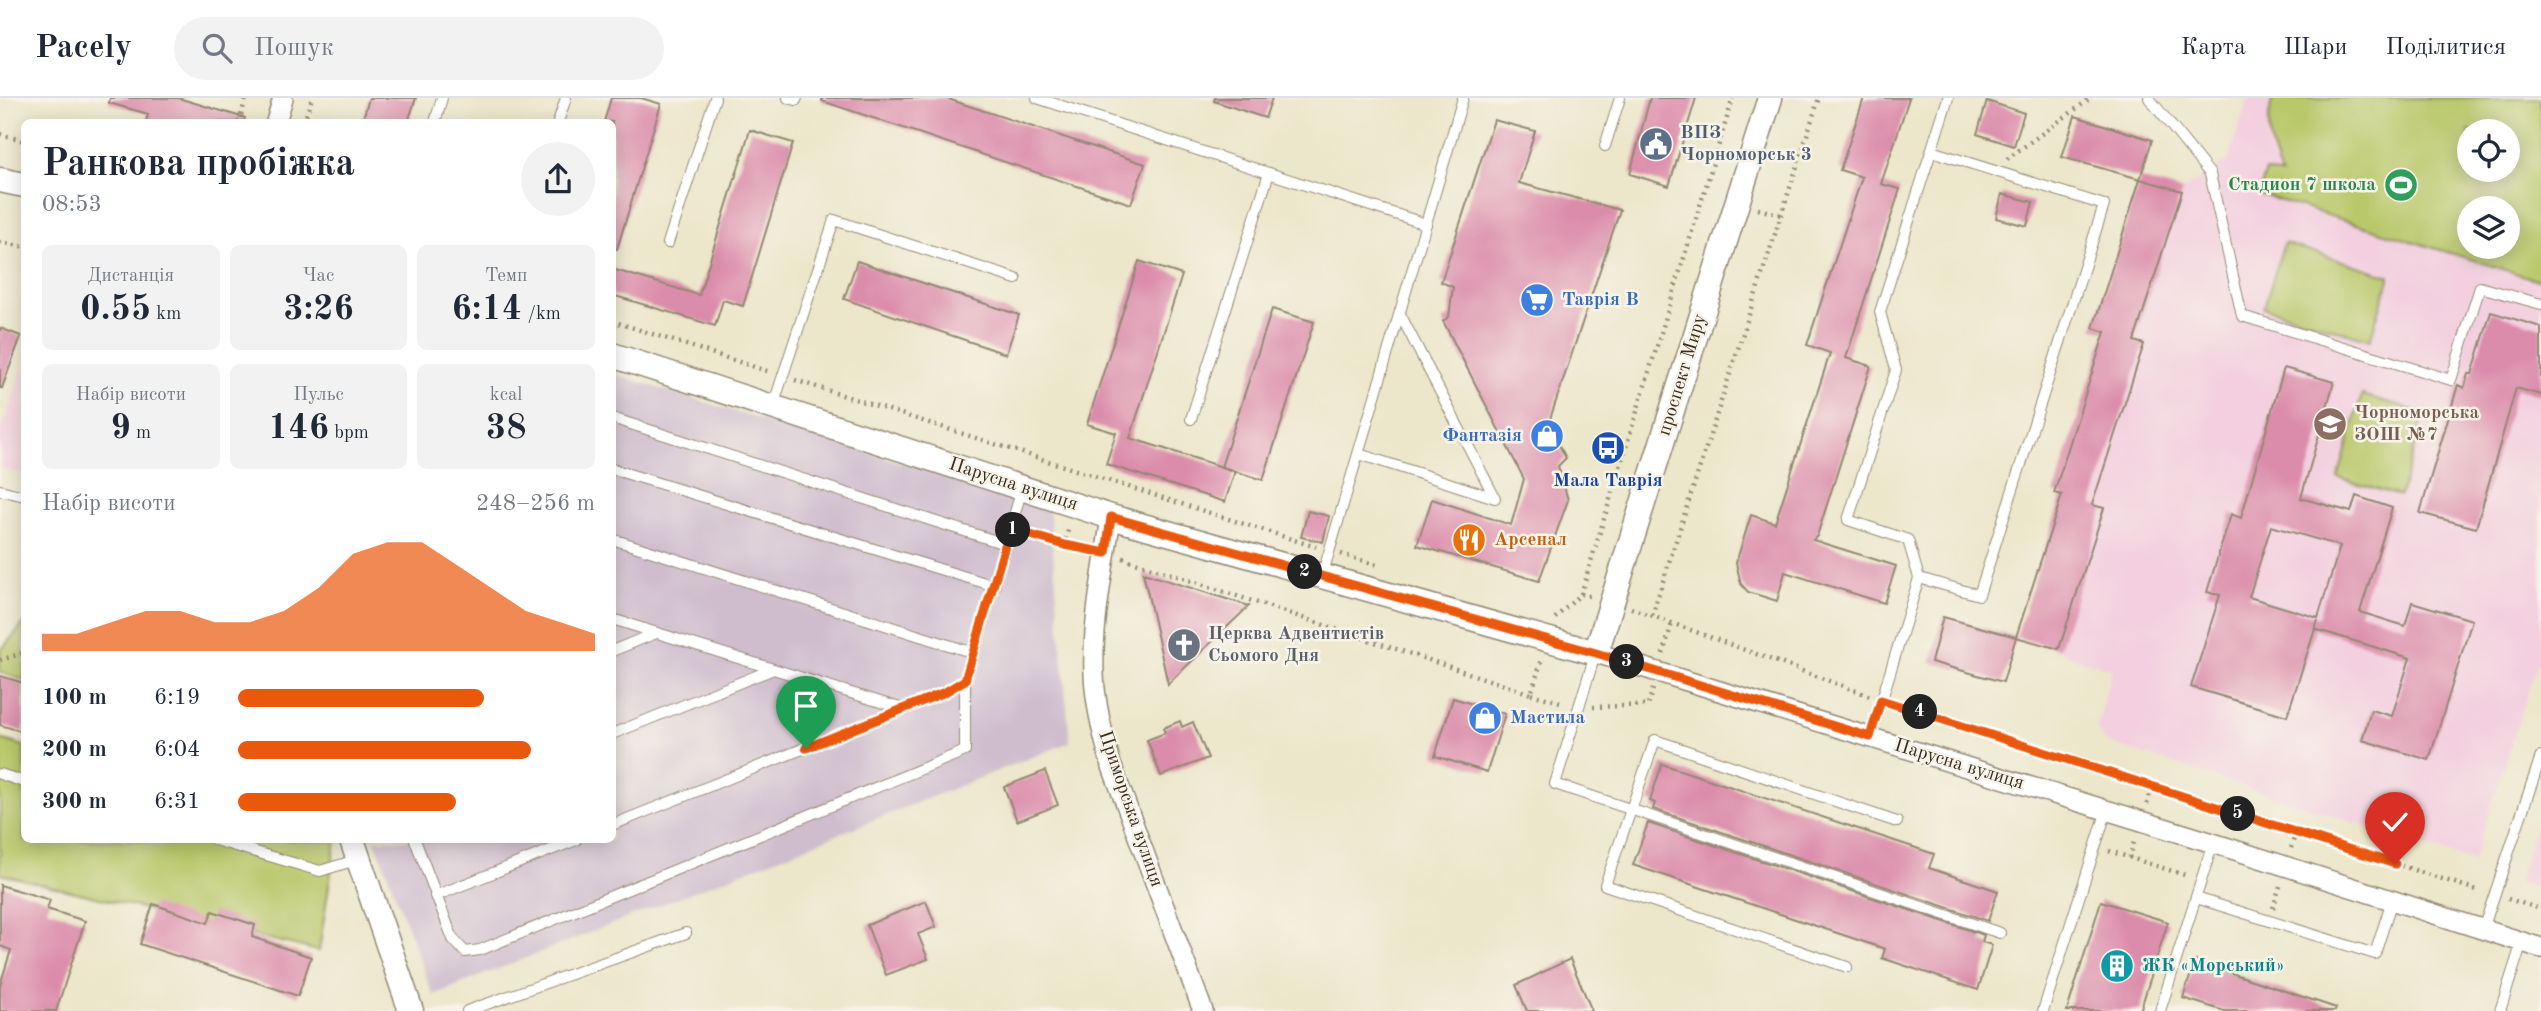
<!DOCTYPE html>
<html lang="uk">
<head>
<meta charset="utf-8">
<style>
	:root { --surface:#fff; --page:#f2f2f3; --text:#1f2937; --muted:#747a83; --line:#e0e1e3; --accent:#ea580c }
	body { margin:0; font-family:"Old Standard TT",serif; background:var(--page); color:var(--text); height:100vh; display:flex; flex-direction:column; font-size:26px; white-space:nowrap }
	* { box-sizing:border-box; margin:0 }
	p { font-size:23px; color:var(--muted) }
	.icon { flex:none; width:38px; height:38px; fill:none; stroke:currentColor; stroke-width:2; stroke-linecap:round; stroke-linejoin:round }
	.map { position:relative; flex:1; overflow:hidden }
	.sheet { position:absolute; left:21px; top:21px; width:595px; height:724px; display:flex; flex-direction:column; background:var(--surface); border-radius:10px; box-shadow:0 4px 18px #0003 }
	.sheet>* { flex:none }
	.controls { position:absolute; left:2457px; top:21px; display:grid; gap:14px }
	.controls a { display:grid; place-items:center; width:63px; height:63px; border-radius:50%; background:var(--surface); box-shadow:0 4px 18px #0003; font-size:35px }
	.pin { position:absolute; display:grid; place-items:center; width:60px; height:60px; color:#fff; margin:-72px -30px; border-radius:50% 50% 50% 0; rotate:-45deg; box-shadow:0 0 7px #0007 }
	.pin .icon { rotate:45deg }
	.km { position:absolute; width:35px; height:35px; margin:-18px; border-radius:50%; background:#222; color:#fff; font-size:19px; line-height:35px; text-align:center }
	.round { display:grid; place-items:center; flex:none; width:74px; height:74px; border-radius:37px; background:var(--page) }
	.head { display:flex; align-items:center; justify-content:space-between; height:119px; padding:0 21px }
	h1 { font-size:38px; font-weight:700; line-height:52px }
	.metrics { display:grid; grid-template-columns:repeat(3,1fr); gap:10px; height:119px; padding:7px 21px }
	.metrics div { display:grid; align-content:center; border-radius:10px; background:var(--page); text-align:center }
	.metrics b { font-size:35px; font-weight:700 }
	.metrics small { font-size:19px; font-weight:400 }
	.metrics p { font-size:19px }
	.chart { height:196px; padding:14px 21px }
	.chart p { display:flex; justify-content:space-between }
	.chart svg { width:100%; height:126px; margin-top:7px; fill:var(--accent); opacity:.7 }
	ul { padding:0 21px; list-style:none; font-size:23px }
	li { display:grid; grid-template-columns:112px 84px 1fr; align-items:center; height:52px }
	li i { height:18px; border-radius:9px; background:var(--accent) }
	header { display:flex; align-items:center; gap:42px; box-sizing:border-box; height:98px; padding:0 35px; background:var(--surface); border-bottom:2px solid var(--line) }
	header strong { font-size:33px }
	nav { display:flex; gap:38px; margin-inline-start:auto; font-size:24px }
	.search { width:490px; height:63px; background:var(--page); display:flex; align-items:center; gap:18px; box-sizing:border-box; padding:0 24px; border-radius:38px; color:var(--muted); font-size:26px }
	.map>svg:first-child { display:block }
</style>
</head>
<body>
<header>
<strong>Pacely</strong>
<div class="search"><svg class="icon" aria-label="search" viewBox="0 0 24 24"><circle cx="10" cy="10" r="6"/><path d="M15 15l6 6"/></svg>Пошук</div>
<nav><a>Карта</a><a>Шари</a><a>Поділитися</a></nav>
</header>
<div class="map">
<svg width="2541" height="913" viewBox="0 0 2541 913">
	<rect width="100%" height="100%" fill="#f7f3e8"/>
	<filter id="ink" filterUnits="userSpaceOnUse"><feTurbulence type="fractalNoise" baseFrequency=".0143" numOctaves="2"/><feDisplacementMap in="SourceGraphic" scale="14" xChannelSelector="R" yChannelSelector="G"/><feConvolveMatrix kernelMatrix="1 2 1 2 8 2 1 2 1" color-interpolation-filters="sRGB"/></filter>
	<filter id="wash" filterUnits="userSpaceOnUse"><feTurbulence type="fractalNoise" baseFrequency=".00686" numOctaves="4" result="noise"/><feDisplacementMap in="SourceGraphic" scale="28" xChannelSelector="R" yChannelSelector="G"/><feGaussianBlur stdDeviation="1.57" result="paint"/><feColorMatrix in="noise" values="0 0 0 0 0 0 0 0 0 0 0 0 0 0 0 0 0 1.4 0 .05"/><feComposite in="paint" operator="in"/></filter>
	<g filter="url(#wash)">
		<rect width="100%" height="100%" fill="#ece6ca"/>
		<!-- built -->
		<g fill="#f3cfdf" fill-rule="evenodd">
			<path d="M2248 0H2541V555L2473 763 2103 643 2097 630 2112 571 2068 558 2059 551 2103 411 2092 407 2144 246 2134 243 2182 93 2229 62ZM2469 33H2508V72H2469ZM2469 110H2508V149H2469Z"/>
			<path d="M24 266V377L0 370V335Z"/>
			<path d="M2541 711V791L2518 784Z"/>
		</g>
		<!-- industrial -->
		<path fill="#cfbdce" d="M613 276 1049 410 1070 644 433 897 375 742H612Z"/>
		<!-- green -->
		<g fill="#b9c86b" stroke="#7a7944" stroke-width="2" fill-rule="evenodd">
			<path d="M2273 0H2541V183L2259 96 2266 73 2281 77C2271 52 2264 27 2273 0ZM2508 33V72H2469V33ZM2469 110H2508V149H2469Z"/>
			<path d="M2284 145 2390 178 2370 242 2264 209Z"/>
			<path d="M2362 297 2424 315 2400 398 2338 380Z"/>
			<path d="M24 525V582L0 574V553Z"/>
			<path d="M0 641 24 648V742H336L319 853 0 776Z"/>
		</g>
		<g id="blocks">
			<!-- building -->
			<g fill="#db8caa" fill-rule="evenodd">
				<path d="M110 0H178L245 20 244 24H146L148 16 109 5Z"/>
				<path d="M369 0H416L408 24H362Z"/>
				<path d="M611 0H641L661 6 617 151 612 150V24H604Z"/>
				<path d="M822 0H945L1145 66 1131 106 822 3Z"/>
				<path d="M1215 0H1272L1265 20 1214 3Z"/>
				<path d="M1650 0H1696L1669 88 1630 76Z"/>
				<path d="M1864 0H1909L1881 86 1900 91 1846 260 1871 268 1817 438 1813 442 1896 468 1884 505 1785 474 1777 503 1748 494 1741 486 1736 465 1751 417 1775 425 1830 255 1807 247 1862 79 1840 72Z"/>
				<path d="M1987 3 2024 15 2014 48 1977 36Z"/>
				<path d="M2075 18 2152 42 2140 81 2062 59Z"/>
				<path d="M1494 22 1535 33 1519 85 1620 112 1548 327 1566 360 1558 368 1568 402 1539 483 1417 447 1432 401 1511 427 1524 381 1443 223 1449 219 1453 189 1441 184Z"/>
				<path d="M750 32 793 45 743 208 723 202 715 228 612 197V171L699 197Z"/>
				<path d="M2140 81 2182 93 2134 243 2144 246 2092 407 2104 410 2059 551 2016 539 2062 397 2054 395 2105 234 2093 230Z"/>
				<path d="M2002 96 2033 104 2027 128 1996 120Z"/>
				<path d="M857 163 1019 217 1006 256 844 201Z"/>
				<path d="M1139 163 1182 177 1130 340 1235 373 1225 404 1106 366 1116 335 1087 326Z"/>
				<path d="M1272 211 1314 224 1263 382 1221 369Z"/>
				<path d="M2491 214 2541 229V297L2516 290 2476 430 2420 415 2458 287 2464 290 2468 276H2472Z"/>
				<path d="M0 230 21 238 2 290H0Z"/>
				<path d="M2284 270 2334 284 2301 400 2351 414 2356 398 2392 410 2360 514 2405 528 2412 504 2472 522 2429 662 2362 642 2371 612 2392 618 2410 560 2315 531 2318 522 2287 618 2191 589 2220 497 2207 494 2231 416 2241 420ZM2271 428 2340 448 2318 520 2249 499Z"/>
				<path d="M1308 413 1329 418 1323 444 1301 439Z"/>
				<path d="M1143 475 1249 508 1168 586Z"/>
				<path d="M1943 519 2016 539 2003 584 1931 564Z"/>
				<path d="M0 578 24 585V634L0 627Z"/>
				<path d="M1453 600 1505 616 1487 674 1435 658Z"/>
				<path d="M1180 623 1182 629 1193 624 1208 660 1161 678 1147 642 1165 635 1163 630Z"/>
				<path d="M1662 666 1934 756 1929 770 1998 793 1988 823 1653 711 1655 705 1650 703Z"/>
				<path d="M1045 673 1058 707 1017 723 1004 689Z"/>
				<path d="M1648 725 1984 837 1982 844 1992 847 1978 892 1882 860 1885 851 1633 767Z"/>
				<path d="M0 787 50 802 47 811 85 823 56 913H0V887L11 852 0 848Z"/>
				<path d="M926 803 936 829 918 836 928 861 886 877 867 827Z"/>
				<path d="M2101 803 2168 824 2140 913H2067Z"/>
				<path d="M153 806 208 825 212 813 255 827 252 839 311 859 298 898 140 846Z"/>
				<path d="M1570 861 1592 913H1527L1516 887Z"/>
				<path d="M2195 863 2336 910 2335 913H2224L2183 900Z"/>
			</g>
		</g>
	</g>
	<g filter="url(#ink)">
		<use href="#blocks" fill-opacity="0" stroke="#948874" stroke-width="2"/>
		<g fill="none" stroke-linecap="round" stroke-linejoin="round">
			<!-- service casing -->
			<g stroke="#948874" stroke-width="12">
				<g id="service">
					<path d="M788 0 796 2 797 0"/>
					<path d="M1037 0 1426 126"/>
					<path d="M2149 0 2210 76 2242 218 2451 282 2480 189 2541 206"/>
					<path d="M435 24 442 0"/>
					<path d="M558 24 566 0"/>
					<path d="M1605 48 1620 0"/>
					<path d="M668 145 715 0"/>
					<path d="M773 308 834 122 1016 181"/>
					<path d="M612 320 1005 446"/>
					<path d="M1191 321 1269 75"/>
					<path d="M1359 356 1495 400 1400 216"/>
					<path d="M612 371 995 488"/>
					<path d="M0 392 24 398"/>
					<path d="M612 441 974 555"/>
					<path d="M1322 478 1463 0"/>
					<path d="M1919 480 1979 497 2104 107 1931 53"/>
					<path d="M612 521 903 611"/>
					<path d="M612 553 656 535"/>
					<path d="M1595 557 1555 686 2000 835"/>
					<path d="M612 636 771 572"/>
					<path d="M1870 640 1919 480 1908 442 1848 422 1896 272 1880 214 1948 0"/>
					<path d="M0 676 24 684"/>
					<path d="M612 727 945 594 965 582 1022 391"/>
					<path d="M215 742 320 773 359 761"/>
					<path d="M415 742 453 841 465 854 480 852 965 653V582"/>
					<path d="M435 798 576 742"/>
					<path d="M2196 800 2375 856 2392 802"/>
					<path d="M2483 831 2541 658"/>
					<path d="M1847 869 1605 787 1655 642 1897 724"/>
					<path d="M467 913 686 835"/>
					<path d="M2043 913 2107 712"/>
					<path d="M2160 913 2213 745"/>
					<path d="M2500 913 2522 844"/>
				</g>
			</g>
			<!-- minor casing -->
			<g stroke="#948874" stroke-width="22">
				<g id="minor">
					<path d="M276 24 283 0"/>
					<path d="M1111 419C1104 470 1092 523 1094 576 1095 606 1103 637 1111 666L1203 913"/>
					<path d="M1596 555 2213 745 2541 850"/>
				</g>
			</g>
			<!-- tertiary casing -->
			<g stroke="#948874" stroke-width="27">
				<g id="tertiary">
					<path d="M0 82 24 87"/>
					<path d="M612 257 1111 419 1596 555 1770 0"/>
					<path d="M352 742 411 913"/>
				</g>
			</g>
			<!-- path -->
			<g stroke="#948874" stroke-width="4.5" stroke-dasharray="2 5" stroke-linecap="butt">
				<path d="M239 24 246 0"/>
				<path d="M304 24 312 0"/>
				<path d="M0 36 24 43"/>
				<path d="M2007 61 2091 0"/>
				<path d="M1758 111 1781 117"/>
				<path d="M0 144 24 149"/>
				<path d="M612 223 770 274"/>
				<path d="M795 282 1316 449"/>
				<path d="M1023 434 1064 447 1069 429"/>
				<path d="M1064 447 1088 451"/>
				<path d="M1341 456 1380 468"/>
				<path d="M1123 460 1531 596 1542 561"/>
				<path d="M1581 496 1733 0"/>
				<path d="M1631 510 1870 598"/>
				<path d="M1652 517 1819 0"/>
				<path d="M1555 520 1581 496 1593 499"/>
				<path d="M1663 556 1672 525"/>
				<path d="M0 562 24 555"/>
				<path d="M1531 596 1564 605"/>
				<path d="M1894 606 2480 793"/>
				<path d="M1593 609 1648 607 1653 591"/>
				<path d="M2147 706 2152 689"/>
				<path d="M2291 750 2296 734"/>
				<path d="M2109 753 2188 778"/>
				<path d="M2129 760 2135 741"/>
				<path d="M2508 801 2541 811"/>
				<path d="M2273 810 2281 785"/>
			</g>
			<!-- service -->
			<use href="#service" stroke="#fff" stroke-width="10"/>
			<!-- minor -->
			<use href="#minor" stroke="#fff" stroke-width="19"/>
			<!-- tertiary -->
			<use href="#tertiary" stroke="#fff" stroke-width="24"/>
		</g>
	</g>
	<g fill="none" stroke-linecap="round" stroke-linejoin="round" filter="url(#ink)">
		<!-- route casing -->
		<g stroke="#fff" stroke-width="14">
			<path id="route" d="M806 650 945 594 965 582 1010 431 1065 447 1106 455 1111 419 1596 555 1870 639 1881 602 2395 766"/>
		</g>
		<!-- route -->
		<use href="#route" stroke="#ea580c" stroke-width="9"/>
	</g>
	<!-- icons -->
	<defs>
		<g id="civic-disc" transform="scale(1.75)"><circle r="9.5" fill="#5c6f8a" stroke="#f7f3e8"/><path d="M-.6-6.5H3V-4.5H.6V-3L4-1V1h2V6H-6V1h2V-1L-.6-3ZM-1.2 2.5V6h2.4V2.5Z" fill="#fff"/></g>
		<g id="stadium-disc" transform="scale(1.75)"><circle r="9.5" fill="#2e9e5b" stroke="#f7f3e8"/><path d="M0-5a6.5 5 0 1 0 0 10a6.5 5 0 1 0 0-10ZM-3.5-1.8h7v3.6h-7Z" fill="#fff"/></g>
		<g id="supermarket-disc" transform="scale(1.75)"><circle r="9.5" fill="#3f7fe0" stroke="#f7f3e8"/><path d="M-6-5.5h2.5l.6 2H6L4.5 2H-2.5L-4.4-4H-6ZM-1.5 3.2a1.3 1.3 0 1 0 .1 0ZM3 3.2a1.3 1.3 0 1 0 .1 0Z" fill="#fff"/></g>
		<g id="school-disc" transform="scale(1.75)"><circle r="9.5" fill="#8d6e63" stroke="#f7f3e8"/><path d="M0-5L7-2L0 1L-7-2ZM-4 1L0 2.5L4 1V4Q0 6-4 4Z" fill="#fff"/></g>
		<g id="shop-disc" transform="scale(1.75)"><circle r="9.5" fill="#3f7fe0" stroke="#f7f3e8"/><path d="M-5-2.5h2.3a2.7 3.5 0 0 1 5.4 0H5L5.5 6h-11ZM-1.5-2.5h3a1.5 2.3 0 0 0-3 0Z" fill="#fff"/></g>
		<g id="bus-disc" transform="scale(1.75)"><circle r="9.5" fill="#1a4fb4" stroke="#f7f3e8"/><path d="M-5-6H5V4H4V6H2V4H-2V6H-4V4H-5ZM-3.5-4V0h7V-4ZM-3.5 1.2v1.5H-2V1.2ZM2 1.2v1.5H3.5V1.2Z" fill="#fff"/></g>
		<g id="restaurant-disc" transform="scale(1.75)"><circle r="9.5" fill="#e8710a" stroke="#f7f3e8"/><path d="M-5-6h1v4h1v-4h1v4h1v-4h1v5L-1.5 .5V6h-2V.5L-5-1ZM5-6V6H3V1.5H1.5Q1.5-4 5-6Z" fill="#fff"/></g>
		<g id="church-disc" transform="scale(1.75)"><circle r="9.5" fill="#6b7280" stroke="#f7f3e8"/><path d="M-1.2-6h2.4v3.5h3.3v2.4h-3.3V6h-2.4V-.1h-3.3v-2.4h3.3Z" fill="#fff"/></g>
		<g id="building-disc" transform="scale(1.75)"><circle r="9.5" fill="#0f9aa8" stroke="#f7f3e8"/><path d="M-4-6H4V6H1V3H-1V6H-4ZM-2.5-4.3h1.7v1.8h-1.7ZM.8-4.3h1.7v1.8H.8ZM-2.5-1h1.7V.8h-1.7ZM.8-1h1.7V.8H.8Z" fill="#fff"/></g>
	</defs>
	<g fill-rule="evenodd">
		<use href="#civic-disc" x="1656" y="46"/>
		<use href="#stadium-disc" x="2401" y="87"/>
		<use href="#supermarket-disc" x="1537" y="202"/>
		<use href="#school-disc" x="2330" y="326"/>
		<use href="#shop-disc" x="1547" y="338"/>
		<use href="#bus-disc" x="1608" y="350"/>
		<use href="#restaurant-disc" x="1469" y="442"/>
		<use href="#church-disc" x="1184" y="547"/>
		<use href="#shop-disc" x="1485" y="620"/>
		<use href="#building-disc" x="2117" y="868"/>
	</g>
	<g text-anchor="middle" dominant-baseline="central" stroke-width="5" stroke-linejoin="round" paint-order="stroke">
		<!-- service labels -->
		<g font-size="19" font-weight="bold" fill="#4e5e75" stroke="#f7f3e8" text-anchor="start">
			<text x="1680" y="35">ВПЗ<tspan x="1680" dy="22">Чорноморськ 3</tspan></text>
		</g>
		<!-- leisure labels -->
		<g font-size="19" font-weight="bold" fill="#27864d" stroke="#f7f3e8" text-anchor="end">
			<text x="2376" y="87">Стадион 7 школа</text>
		</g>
		<!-- shop labels -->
		<g font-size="19" font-weight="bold" fill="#366cbe" stroke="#f7f3e8" text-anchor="start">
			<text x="1562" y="202">Таврія В</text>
			<text x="1522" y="338" text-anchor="end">Фантазія</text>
			<text x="1510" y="620">Мастила</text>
		</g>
		<!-- street labels -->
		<g font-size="19" fill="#3b2a1e" stroke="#f7f3e8">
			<text transform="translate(1683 277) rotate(-73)">проспект Миру</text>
			<text transform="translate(1013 387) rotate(18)">Парусна вулиця</text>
			<text transform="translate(1959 667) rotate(17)">Парусна вулиця</text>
			<text transform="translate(1130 711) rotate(71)">Приморська вулиця</text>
		</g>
		<!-- education labels -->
		<g font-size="19" font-weight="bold" fill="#785e54" stroke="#f7f3e8" text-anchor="start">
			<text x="2354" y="315">Чорноморська<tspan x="2354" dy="22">ЗОШ №7</tspan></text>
		</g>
		<!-- transit labels -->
		<g font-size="19" font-weight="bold" fill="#164399" stroke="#f7f3e8">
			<text x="1608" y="383">Мала Таврія</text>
		</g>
		<!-- food labels -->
		<g font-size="19" font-weight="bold" fill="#c56008" stroke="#f7f3e8" text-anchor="start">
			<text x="1494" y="442">Арсенал</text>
		</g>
		<!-- worship labels -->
		<g font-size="19" font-weight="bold" fill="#5b616d" stroke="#f7f3e8" text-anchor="start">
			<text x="1208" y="536">Церква Адвентистів<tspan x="1208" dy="22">Сьомого Дня</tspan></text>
		</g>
		<!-- culture labels -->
		<g font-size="19" font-weight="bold" fill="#0d838f" stroke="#f7f3e8" text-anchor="start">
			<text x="2142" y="868">ЖК «Морський»</text>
		</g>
	</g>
</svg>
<div class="controls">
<a><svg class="icon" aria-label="locate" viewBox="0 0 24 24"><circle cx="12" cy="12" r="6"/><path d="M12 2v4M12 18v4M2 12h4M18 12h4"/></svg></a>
<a><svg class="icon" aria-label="layers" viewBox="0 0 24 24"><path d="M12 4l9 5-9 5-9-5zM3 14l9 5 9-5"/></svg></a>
</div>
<div class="pin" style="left:806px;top:650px;background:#1e9e55"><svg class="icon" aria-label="arrive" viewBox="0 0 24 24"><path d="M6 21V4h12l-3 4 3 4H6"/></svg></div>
<div class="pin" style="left:2395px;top:766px;background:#d93025"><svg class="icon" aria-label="check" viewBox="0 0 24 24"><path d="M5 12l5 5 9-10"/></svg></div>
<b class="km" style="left:1013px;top:432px">1</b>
<b class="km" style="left:1305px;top:474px">2</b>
<b class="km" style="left:1627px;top:564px">3</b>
<b class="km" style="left:1920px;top:614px">4</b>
<b class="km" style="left:2238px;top:716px">5</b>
<section class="sheet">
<div class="head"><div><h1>Ранкова пробіжка</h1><p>08:53</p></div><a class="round"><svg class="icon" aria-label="share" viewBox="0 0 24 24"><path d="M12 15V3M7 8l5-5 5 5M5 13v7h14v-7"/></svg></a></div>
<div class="metrics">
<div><p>Дистанція</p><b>0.55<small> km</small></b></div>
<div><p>Час</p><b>3:26</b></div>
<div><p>Темп</p><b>6:14<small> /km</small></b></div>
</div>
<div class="metrics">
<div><p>Набір висоти</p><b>9<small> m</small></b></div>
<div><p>Пульс</p><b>146<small> bpm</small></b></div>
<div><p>kcal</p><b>38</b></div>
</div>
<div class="chart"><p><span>Набір висоти</span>248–256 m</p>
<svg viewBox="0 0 160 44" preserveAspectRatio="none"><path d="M0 44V38L10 38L20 34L30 30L40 30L50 34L60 34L70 30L80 22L90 10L100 6L110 6L120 14L130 22L140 30L150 34L160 38V44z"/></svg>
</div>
<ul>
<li><b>100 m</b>6:19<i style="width:69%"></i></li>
<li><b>200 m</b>6:04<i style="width:82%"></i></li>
<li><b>300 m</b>6:31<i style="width:61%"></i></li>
</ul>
</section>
</div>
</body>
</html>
